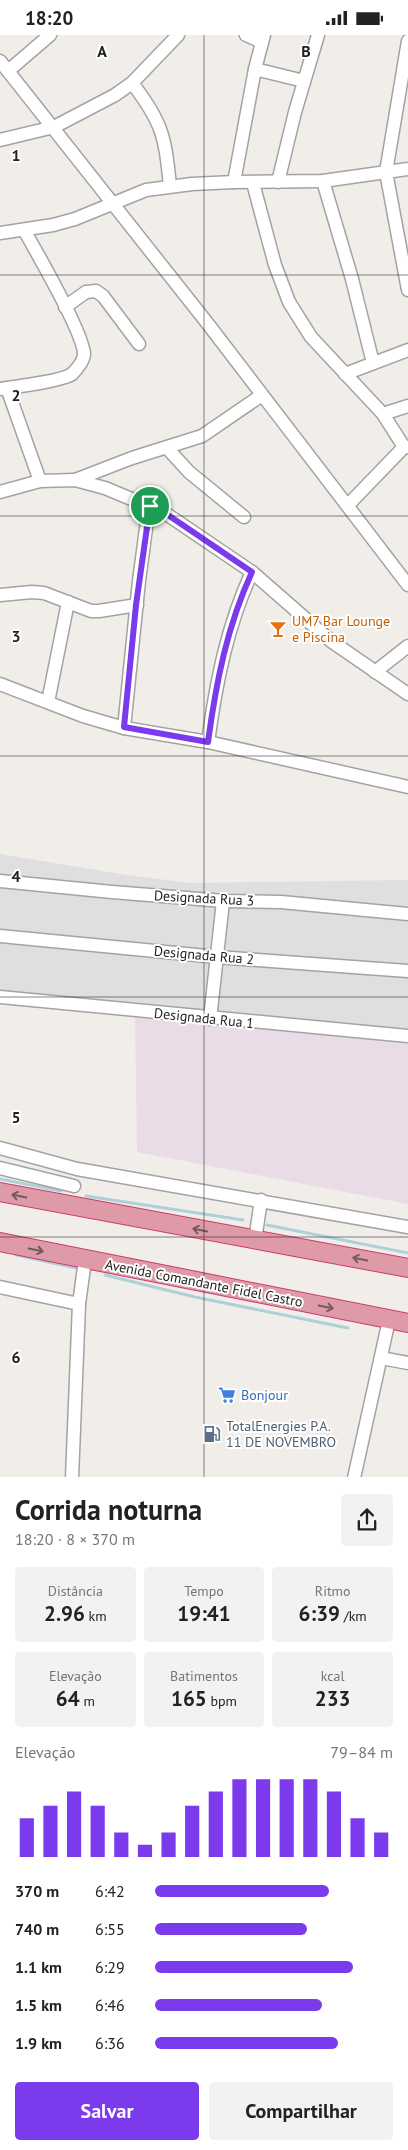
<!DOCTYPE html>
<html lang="pt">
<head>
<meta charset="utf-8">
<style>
	:root { --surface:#fff; --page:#f2f2f2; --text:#222; --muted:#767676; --accent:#7c3aed }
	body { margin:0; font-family:"PT Sans",sans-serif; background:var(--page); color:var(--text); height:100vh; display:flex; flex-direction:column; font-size:19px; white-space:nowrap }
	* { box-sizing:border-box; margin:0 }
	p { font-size:16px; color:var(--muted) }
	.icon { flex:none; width:28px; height:28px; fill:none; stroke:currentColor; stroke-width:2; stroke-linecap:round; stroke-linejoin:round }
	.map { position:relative; height:1442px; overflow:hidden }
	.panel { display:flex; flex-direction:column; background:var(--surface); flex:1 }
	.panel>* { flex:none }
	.pin { position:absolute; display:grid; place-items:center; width:42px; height:42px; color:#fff; margin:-21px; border:2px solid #fff; border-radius:50%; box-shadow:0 1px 5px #0007 }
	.round { display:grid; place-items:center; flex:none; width:52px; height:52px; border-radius:5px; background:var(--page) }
	.head { display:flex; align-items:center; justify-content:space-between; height:85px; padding:0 15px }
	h1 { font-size:28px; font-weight:700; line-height:38px }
	.stats { display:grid; grid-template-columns:repeat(3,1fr); gap:8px; height:85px; padding:5px 15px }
	.stats div { display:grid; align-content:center; border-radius:5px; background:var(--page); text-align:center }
	.stats b { font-size:21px; font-weight:700 }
	.stats small { font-size:14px; font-weight:400 }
	.stats p { font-size:14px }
	.chart { height:140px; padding:10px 15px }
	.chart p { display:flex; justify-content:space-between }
	.chart svg { width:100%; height:90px; margin-top:5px; stroke:var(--accent); stroke-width:6 }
	.action { display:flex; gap:10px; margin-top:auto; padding:10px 15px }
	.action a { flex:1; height:58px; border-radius:5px; background:var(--accent); color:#fff; font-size:20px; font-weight:700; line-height:58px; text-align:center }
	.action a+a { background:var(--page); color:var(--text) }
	ul { padding:0 15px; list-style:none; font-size:16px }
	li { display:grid; grid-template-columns:80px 60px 1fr; align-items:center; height:38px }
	li i { height:12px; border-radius:6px; background:var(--accent) }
	.status { display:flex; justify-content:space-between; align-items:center; height:35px; padding:0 25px; background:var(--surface); direction:ltr }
	.status svg { height:14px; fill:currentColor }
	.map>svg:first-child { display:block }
</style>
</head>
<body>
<div class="status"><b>18:20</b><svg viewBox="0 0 49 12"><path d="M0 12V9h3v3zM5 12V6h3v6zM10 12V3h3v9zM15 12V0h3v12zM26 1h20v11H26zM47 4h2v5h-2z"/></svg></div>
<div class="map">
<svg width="408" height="1443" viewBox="0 0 408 1443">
	<rect width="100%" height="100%" fill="#f1eee9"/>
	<!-- residential -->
	<path fill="#e0dfdf" d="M0 819 127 840 190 848 408 845V996L0 959Z"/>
	<!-- industrial -->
	<path fill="#e9dce7" d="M135 982 408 1007V1169L137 1117Z"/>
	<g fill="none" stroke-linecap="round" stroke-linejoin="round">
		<!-- stream -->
		<g stroke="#afd0d9" stroke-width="3">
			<path d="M0 1144 61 1156"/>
			<path d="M86 1161 243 1185"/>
			<path d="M267 1190 408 1218"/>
			<path d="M16 1220 76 1233"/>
			<path d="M105 1240 195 1262 348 1293"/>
		</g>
		<!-- minor casing -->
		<g stroke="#a3a3a3" stroke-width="15">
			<g id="minor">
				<path d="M246 0 262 7"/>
				<path d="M408 6 386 137 408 255"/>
				<path d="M0 26 208 289 408 550"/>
				<path d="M255 34 304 46"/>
				<path d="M8 36 50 0"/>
				<path d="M132 48C163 88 165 102 170 151"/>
				<path d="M0 105 54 92 115 60 132 48 178 0"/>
				<path d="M323 146 352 244 373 328"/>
				<path d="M234 147 255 34 264 0"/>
				<path d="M278 147 295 77 318 0"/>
				<path d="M253 148 275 230 289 267 311 302 383 379 404 412H408"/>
				<path d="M0 198 53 190 75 184 146 155 192 149 234 147 323 146 408 134"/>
				<path d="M65 272 86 257 96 256 103 261 139 309"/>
				<path d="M345 339 408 315"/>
				<path d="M7 353 40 446"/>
				<path d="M0 354C14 352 63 346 72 339 77 334 83 327 84 320 85 301 36 216 24 195"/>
				<path d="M383 379 408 371"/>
				<path d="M167 413 189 437 244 482"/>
				<path d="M75 445 132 423 202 401 262 360"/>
				<path d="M0 457 40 446 75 445 105 453 165 478 252 537 331 606 408 659"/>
				<path d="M348 470 404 412"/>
				<path d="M0 560 32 557 44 558 91 576H99L137 570"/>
				<path d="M375 637 408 611"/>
				<path d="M0 649 83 681 124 693 208 707 408 752"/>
				<path d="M48 667 68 567"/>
				<path d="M124 693 139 546 149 471"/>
				<path d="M208 707C216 648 227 591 252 537"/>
				<path d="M0 846 112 857 224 866 281 867 408 879"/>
				<path d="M0 901 217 922 408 936"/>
				<path d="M0 962 408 1001"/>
				<path d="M210 984 223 866"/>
				<path d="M0 1113 77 1134 408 1192"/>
				<path d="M0 1133 74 1151"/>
				<path d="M255 1205 261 1165"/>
				<path d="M0 1252 79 1269"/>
				<path d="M381 1323 408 1328"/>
				<path d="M72 1443 79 1269 85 1225"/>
				<path d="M354 1443 389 1285"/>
			</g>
		</g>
		<!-- highway casing -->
		<g stroke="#ca3b6d" stroke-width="20">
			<g id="highway">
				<path d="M0 1157 408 1233"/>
				<path d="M0 1207 408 1288"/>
			</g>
		</g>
		<!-- minor -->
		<use href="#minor" stroke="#fff" stroke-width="12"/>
		<!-- highway -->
		<use href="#highway" stroke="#df9aa7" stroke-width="18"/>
	</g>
	<!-- one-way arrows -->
	<defs><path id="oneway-shaft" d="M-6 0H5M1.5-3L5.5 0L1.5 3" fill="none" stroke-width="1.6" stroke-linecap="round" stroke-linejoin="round" transform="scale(1.25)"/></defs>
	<g stroke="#77585e">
		<use href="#oneway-shaft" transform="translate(19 1161) rotate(-169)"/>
		<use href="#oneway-shaft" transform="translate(200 1195) rotate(-169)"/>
		<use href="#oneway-shaft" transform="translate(36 1215) rotate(12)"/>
		<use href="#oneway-shaft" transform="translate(360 1224) rotate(-169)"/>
		<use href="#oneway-shaft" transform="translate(326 1272) rotate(11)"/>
	</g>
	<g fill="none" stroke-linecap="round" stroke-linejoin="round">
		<!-- route casing -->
		<g stroke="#fff" stroke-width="10">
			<path id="route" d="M150 471 165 478 252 537C227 591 216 648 208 707L124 692 136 570Z"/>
		</g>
		<!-- route -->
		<use href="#route" stroke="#7c3aed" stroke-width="6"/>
	</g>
	<!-- grid -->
	<path fill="none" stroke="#222" stroke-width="1" stroke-opacity="0.55" d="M204 0V1443M0 240H408M0 481H408M0 721H408M0 962H408M0 1202H408"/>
	<!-- icons -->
	<defs>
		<g id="bar-bare" transform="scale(1.35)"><path d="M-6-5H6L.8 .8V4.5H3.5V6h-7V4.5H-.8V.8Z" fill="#e8710a" stroke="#fff" stroke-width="2.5" paint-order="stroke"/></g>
		<g id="supermarket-bare" transform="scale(1.35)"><path d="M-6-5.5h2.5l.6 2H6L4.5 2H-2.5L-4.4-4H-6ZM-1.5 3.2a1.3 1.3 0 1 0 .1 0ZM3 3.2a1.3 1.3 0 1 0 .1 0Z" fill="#3f7fe0" stroke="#fff" stroke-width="2.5" paint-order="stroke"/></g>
		<g id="fuel-bare" transform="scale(1.35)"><path d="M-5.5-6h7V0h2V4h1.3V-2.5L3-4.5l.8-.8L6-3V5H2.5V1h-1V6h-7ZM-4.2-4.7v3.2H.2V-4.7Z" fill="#5c6f8a" stroke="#fff" stroke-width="2.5" paint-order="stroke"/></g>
	</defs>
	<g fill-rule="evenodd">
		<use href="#bar-bare" x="278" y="594"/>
		<use href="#supermarket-bare" x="227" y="1360"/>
		<use href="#fuel-bare" x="212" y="1399"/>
	</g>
	<g text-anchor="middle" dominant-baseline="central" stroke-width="4" stroke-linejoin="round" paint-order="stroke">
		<!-- food labels -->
		<g font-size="14" fill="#c56008" stroke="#fff" text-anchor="start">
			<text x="292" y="586">UM7 Bar Lounge<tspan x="292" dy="16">e Piscina</tspan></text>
		</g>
		<!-- street labels -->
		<g font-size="14" fill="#222" stroke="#fff">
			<text transform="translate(204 863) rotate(3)">Designada Rua 3</text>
			<text transform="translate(204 920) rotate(5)">Designada Rua 2</text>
			<text transform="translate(204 983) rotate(6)">Designada Rua 1</text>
			<text transform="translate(204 1248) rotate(11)">Avenida Comandante Fidel Castro</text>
		</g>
		<!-- shop labels -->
		<g font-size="14" fill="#366cbe" stroke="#fff" text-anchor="start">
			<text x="241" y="1360">Bonjour</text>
		</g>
		<!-- service labels -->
		<g font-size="14" fill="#4e5e75" stroke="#fff" text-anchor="start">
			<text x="226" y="1391">TotalEnergies P.A.<tspan x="226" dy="16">11 DE NOVEMBRO</tspan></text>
		</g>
	</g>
	<g font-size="16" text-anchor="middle" font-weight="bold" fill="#222" stroke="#fff" stroke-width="4" stroke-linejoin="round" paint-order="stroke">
		<text x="102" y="22">A</text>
		<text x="306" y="22">B</text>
		<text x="16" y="126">1</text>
		<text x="16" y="366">2</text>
		<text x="16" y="607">3</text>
		<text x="16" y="847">4</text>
		<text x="16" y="1088">5</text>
		<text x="16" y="1328">6</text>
	</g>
</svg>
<div class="pin" style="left:150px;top:471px;background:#1e9e55"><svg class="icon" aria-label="arrive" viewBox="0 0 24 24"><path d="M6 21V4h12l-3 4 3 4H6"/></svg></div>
</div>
<section class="panel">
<div class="head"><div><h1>Corrida noturna</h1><p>18:20 · 8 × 370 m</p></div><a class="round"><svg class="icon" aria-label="share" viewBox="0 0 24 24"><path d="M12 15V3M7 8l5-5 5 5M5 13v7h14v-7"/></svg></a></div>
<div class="stats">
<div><p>Distância</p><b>2.96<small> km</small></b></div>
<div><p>Tempo</p><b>19:41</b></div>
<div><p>Ritmo</p><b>6:39<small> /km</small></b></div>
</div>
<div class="stats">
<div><p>Elevação</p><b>64<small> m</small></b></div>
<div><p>Batimentos</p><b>165<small> bpm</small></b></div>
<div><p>kcal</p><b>233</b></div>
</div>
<div class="chart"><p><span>Elevação</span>79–84 m</p>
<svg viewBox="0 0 160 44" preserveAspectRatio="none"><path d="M5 44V25M15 44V19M25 44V12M35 44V19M45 44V32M55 44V38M65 44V32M75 44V19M85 44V12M95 44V6M105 44V6M115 44V6M125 44V6M135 44V12M145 44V25M155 44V32"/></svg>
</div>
<ul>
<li><b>370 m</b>6:42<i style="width:73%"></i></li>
<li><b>740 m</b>6:55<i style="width:64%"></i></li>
<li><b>1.1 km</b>6:29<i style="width:83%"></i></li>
<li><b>1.5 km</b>6:46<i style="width:70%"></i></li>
<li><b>1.9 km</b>6:36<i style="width:77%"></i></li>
</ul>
<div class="action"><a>Salvar</a><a>Compartilhar</a></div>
</section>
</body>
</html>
